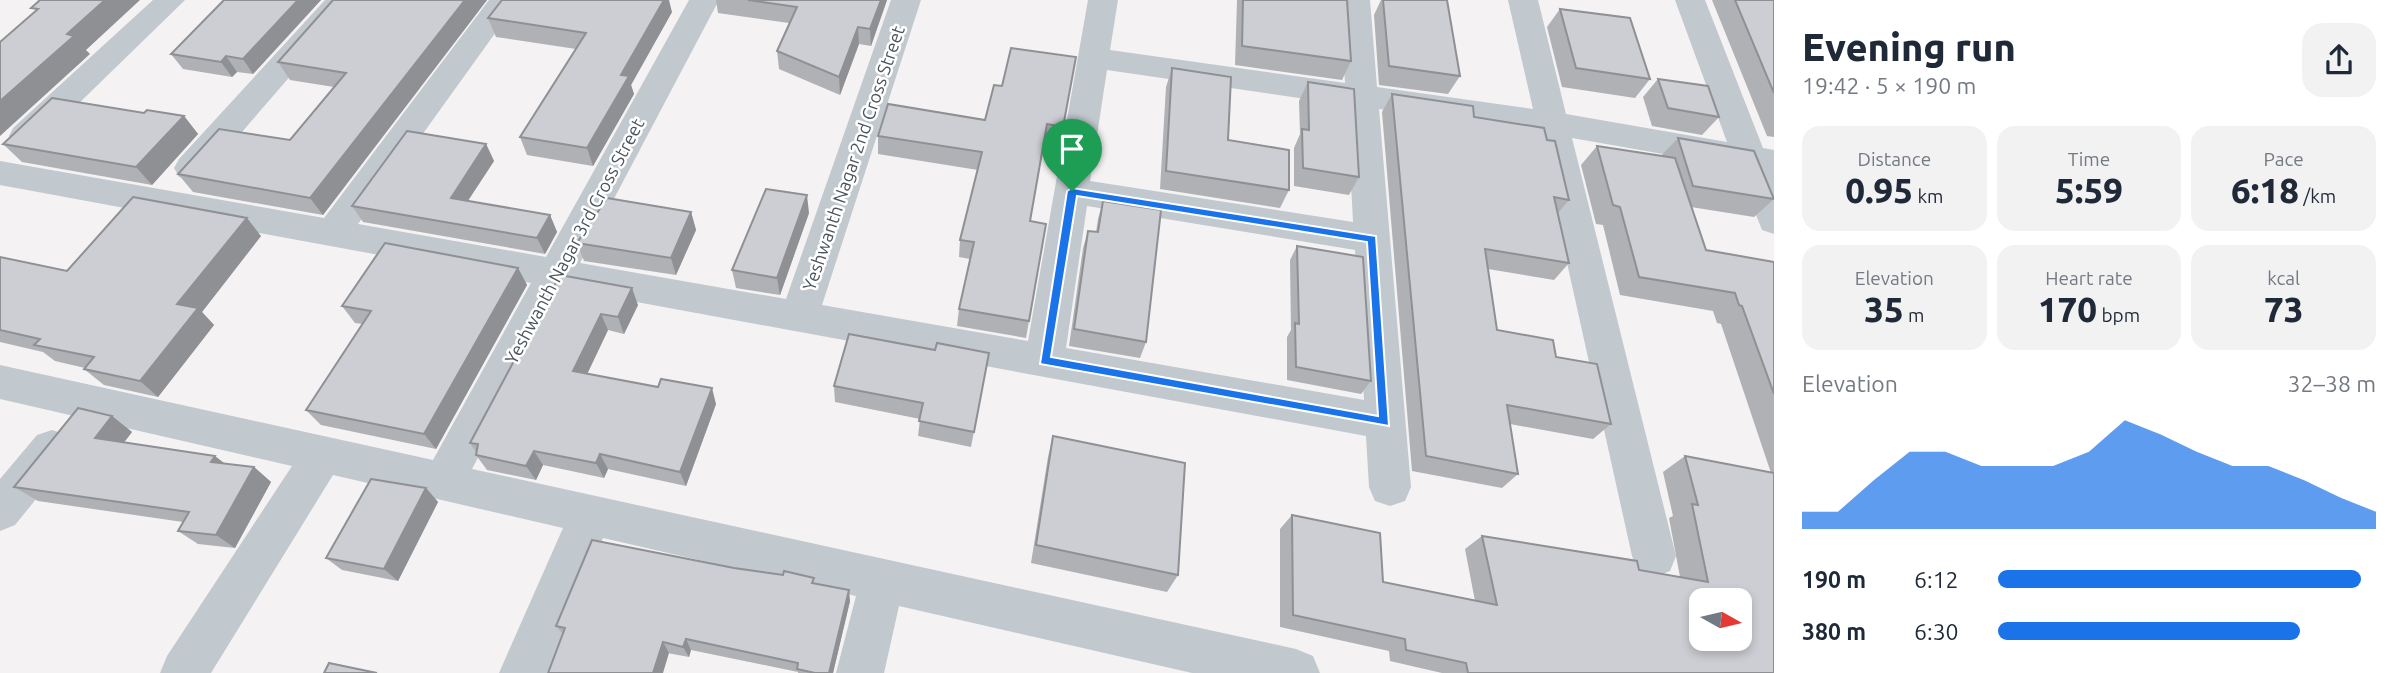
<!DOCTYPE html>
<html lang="en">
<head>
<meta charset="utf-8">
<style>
	:root { --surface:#fff; --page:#f2f2f3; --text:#1f2937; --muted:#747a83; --accent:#1a73e8 }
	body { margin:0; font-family:Ubuntu,sans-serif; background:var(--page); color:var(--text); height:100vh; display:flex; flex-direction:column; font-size:26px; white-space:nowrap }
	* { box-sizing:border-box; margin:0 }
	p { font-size:23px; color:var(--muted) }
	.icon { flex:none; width:38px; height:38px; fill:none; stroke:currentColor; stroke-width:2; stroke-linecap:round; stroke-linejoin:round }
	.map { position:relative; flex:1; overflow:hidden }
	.sheet { display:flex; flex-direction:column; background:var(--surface); width:630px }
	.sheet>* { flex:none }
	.needle { width:46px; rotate:98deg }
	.fabs { position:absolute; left:1689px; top:588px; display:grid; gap:14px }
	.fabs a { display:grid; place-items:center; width:63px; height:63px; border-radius:14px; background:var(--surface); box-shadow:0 4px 10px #0003; font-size:35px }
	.pin { position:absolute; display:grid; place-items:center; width:60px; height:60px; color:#fff; margin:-72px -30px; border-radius:50% 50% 50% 0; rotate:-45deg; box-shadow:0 0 7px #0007 }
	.pin .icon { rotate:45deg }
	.round { display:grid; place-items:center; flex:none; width:74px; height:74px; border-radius:21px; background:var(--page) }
	.summary { display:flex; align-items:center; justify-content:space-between; height:119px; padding:0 28px }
	h1 { font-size:38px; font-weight:800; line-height:52px }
	.stats { display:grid; grid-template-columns:repeat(3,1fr); gap:10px; height:119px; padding:7px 28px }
	.stats div { display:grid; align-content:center; border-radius:18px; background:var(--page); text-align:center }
	.stats b { font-size:35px; font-weight:800 }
	.stats small { font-size:19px; font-weight:400 }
	.stats p { font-size:19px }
	.chart { height:196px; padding:14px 28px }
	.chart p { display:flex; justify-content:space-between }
	.chart svg { width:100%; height:126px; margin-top:7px; fill:var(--accent); opacity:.7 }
	ul { padding:0 28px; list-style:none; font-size:23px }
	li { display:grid; grid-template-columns:112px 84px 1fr; align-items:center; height:52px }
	li i { height:18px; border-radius:9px; background:var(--accent) }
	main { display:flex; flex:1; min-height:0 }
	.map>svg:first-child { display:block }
</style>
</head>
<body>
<main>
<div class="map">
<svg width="1774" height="673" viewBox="0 0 1774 673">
	<rect width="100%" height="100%" fill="#f4f2f2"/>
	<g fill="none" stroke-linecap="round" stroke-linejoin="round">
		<!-- minor -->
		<g fill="#c1c8ce" fill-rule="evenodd">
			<path d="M153 0H185L37 144 25 148 13 144 9 136 13 128Z"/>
			<path d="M325 0H356L203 177 191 180 179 177 174 168 179 159Z"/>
			<path d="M489 0H519L358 224 546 257 689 0H719L580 263 786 299 891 0H921L822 305 1028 341 1088 0H1118L1110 50 1345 83 1340 0H1370L1377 87 1533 109 1508 0H1538L1566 114 1727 142 1675 0H1705L1763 148 1774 150V234L1762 230 1737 167 1572 138 1676 556 1670 571 1654 577 1638 571 1632 556 1538 132 1379 109 1411 487 1405 501 1390 506 1375 501 1369 487 1366 436 566 289 472 469 1296 649 1313 656 1320 673H1192L899 606 884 673H836L856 596 603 538 547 673H499L563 528 333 475 211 673H160L167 656 292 466 0 399V365L433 460 531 283 0 185V161L324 218ZM1107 70 1347 105 1353 222 1090 181ZM1087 206 1355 250 1364 400 1066 348Z"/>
			<path d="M52 430 67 435 73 448 67 461 15 525 0 531V479L37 435Z"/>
		</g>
	</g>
	<!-- wall -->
	<g fill="#afb1b5">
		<path d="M224 0H321L253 74 237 72 232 77 183 69 171 54Z"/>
		<path d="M333 0H487L323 215 193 192 178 174 290 140 334 87 290 80 278 62Z"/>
		<path d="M716 0H887L871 46 859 44 840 95 779 69 777 51 789 23 718 13Z"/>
		<path d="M1237 0H1347L1351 61 1342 80 1235 65Z"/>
		<path d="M1381 0H1447L1460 76 1448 94 1379 85 1374 15Z"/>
		<path d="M1712 0H1774V137L1767 136Z"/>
		<path d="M1560 9 1650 79 1635 98 1562 87 1547 27Z"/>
		<path d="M672 12 631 85 634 94 593 166 527 155 520 137 576 49 496 37 488 18Z"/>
		<path d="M1172 68 1228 140 1289 190 1280 208 1160 189 1166 87Z"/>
		<path d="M1658 79 1719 117 1702 135 1652 126 1643 97Z"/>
		<path d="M1308 82 1359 177 1349 195 1294 186V148L1300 134 1299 101Z"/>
		<path d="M994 85 1063 127 1060 145 1044 143 1030 221 1029 321 1026 338 957 326 959 309 970 259 959 257 960 240 978 170 878 154V136L985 120Z"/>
		<path d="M1392 94 1474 117 1547 140 1569 200 1558 213 1569 263 1554 280 1488 269 1497 330 1556 357 1611 424 1593 439 1510 424 1518 474 1502 488 1412 471 1382 112Z"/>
		<path d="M144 113 184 116 198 134 152 185 22 162 3 144Z"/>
		<path d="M1678 138 1774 199 1754 217 1691 207 1706 250 1774 262V673H1442L1390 661 1389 651 1280 627V529L1292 515 1383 582 1475 601 1465 549 1482 536 1639 570 1680 577 1669 518 1673 516 1663 472 1685 456 1771 473 1721 324 1717 323 1713 311 1620 295 1603 225 1596 224 1581 165 1597 146 1661 156Z"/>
		<path d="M486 144 494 161 468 201 550 215 557 232 545 254 363 222 352 206Z"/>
		<path d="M1103 201 1146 342 1140 358 1069 346 1083 248 1088 231 1096 232 1098 219Z"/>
		<path d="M691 212 696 230 676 275 584 261 577 243Z"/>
		<path d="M809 213 780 295 736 288 732 270Z"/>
		<path d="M261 236 202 312 214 325 158 397 104 385 84 369 85 368 55 361 43 352 0 342V257L67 271Z"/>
		<path d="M1297 246 1371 381 1361 394 1287 380V337L1291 330 1290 260Z"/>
		<path d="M518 268 527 285 436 449 321 425 306 410 363 324 355 323 342 306Z"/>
		<path d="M560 275 638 305 624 334 608 330 587 374 716 404 686 486 608 469 604 478 543 465 536 480 487 470 476 455V452L470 443Z"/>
		<path d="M935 350 989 353 971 447 918 436 920 419 835 402 834 386Z"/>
		<path d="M112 416 132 432 124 442 225 464 254 467 271 482 235 548 198 544 178 531 183 522 38 501 14 487Z"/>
		<path d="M1053 436 1178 575 1167 592 1031 563 1048 457Z"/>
		<path d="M426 488 438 502 398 581 342 570 326 558Z"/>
		<path d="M815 583 850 601 833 673H798V672L691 650 689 657 563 634 556 626Z"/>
	</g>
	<!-- shaded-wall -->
	<g fill="#8f9094">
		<path d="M105 0H140L86 50 90 54 0 136V101L67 34Z"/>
		<path d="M298 0H321L253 74 243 59Z"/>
		<path d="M465 0H487L323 215 310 198Z"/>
		<path d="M664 0H669L672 12 631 85 634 94 593 166 587 148 621 75Z"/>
		<path d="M881 0H887L871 46 870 29Z"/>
		<path d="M858 27 859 44 840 95 839 77Z"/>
		<path d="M226 56 237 72 232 77 221 62Z"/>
		<path d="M184 116 198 134 152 185 136 167Z"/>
		<path d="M486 144 494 161 459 214 451 198Z"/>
		<path d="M807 195 809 213 780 295 777 278Z"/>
		<path d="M691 212 696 230 676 275 671 258Z"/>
		<path d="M550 215 557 232 545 254 537 238Z"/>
		<path d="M247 218 261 236 202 312 214 325 158 397 140 381 177 304Z"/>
		<path d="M518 268 527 285 436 449 424 434Z"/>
		<path d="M632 288 638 305 624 334 618 317Z"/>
		<path d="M601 314 608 330 581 387 573 371Z"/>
		<path d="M712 388 716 404 686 486 680 472Z"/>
		<path d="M112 416 132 432 116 453 95 438Z"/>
		<path d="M534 451 543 465 536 480 526 466Z"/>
		<path d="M600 454 608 469 604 478 596 463Z"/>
		<path d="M215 456 233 470 211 462Z"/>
		<path d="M254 467 271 482 235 548 216 535Z"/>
		<path d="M426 488 438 502 398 581 384 569Z"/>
		<path d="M849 590 850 601 833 673H829Z"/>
		<path d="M686 639 691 650 689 657 683 647Z"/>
		<path d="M663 642 669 653 663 673H653Z"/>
	</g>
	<!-- building -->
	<g fill="#ccced3" stroke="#8f9094" stroke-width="2" fill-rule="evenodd">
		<path d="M40 0H105L67 34 74 36 0 101V42L38 9 31 8Z"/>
		<path d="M224 0H298L243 59 226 56 221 62 171 54Z"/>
		<path d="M333 0H465L310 198 178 174 219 129 290 140 346 73 278 62Z"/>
		<path d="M502 0H664L621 75 629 76 587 148 520 137 586 33 488 18Z"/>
		<path d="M748 0H881L870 29 858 27 839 77 777 51 797 7Z"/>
		<path d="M1243 0H1347L1351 61 1242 46Z"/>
		<path d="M1383 0H1447L1460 76 1389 66Z"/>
		<path d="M1735 0H1774V93Z"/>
		<path d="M1560 9 1630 18 1650 79 1576 68Z"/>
		<path d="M1011 48 1076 57 1063 127 1047 124 1030 221 1046 224 1029 321 959 309 974 242 960 240 982 152 878 136 888 104 985 120 994 85 1002 86Z"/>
		<path d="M1172 68 1231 77 1228 140 1289 150V190L1166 171Z"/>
		<path d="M1658 79 1708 86 1719 117 1668 108Z"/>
		<path d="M1308 82 1354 89 1359 177 1303 168 1302 129 1309 130Z"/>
		<path d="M1392 94 1473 106 1474 117 1544 128 1547 140 1555 141 1569 200 1554 197 1569 263 1485 249 1497 330 1553 340 1556 357 1597 364 1611 424 1507 405 1518 474 1426 456Z"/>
		<path d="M52 98 144 113 147 110 184 116 136 167 3 144Z"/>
		<path d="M407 131 486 144 451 198 550 215 537 238 352 206Z"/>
		<path d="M1678 138 1754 151 1774 199 1693 186Z"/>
		<path d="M1597 146 1675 158 1706 250 1774 262V394L1742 306 1739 305 1735 293 1639 277 1620 207 1613 205Z"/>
		<path d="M766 189 807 195 777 278 732 270Z"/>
		<path d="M133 197 247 218 177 304 198 308 140 381 84 369 94 357 34 345 40 339 0 330V257L67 271Z"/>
		<path d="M607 198 691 212 671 258 577 243Z"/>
		<path d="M1103 201 1161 210 1146 342 1074 329 1088 231 1098 232Z"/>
		<path d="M385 243 518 268 424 434 306 410 371 311 342 306Z"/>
		<path d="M1297 246 1363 257 1371 381 1296 367 1295 323 1299 324Z"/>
		<path d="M560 275 632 288 618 317 601 314 573 371 658 387 661 379 712 388 680 472 600 454 596 463 534 451 526 466 476 455 478 444 470 443Z"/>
		<path d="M849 334 935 350 937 343 989 353 974 432 919 421 923 403 834 386Z"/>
		<path d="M78 408 112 416 95 438 215 456 211 462 254 467 216 535 178 531 189 512 14 487Z"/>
		<path d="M1053 436 1185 463 1178 575 1036 545Z"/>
		<path d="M1685 456 1774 473V673H1468L1466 663 1406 650 1405 639 1293 615 1292 515 1380 533 1383 582 1497 605 1482 536 1637 561 1639 570 1708 582 1692 504 1698 505ZM1701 600H1740V639H1701Z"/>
		<path d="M371 479 426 488 384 569 326 558Z"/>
		<path d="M592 540 734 568 783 575 784 571 814 578 812 583 849 590 829 673H815L797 669 798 663 686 639 683 647 663 642 653 673H548L565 628 556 626Z"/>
		<path d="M329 663 377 673H324Z"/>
	</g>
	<!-- route -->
	<path fill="#1a73e8" stroke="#fff" stroke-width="2" fill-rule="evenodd" d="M1072 188 1376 236 1389 426 1040 364 1067 191ZM1077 196 1367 242 1378 416 1051 357Z"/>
	<g text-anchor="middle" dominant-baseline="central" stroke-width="5" stroke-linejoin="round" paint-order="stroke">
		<!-- street labels -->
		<g font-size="18" fill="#4b545d" stroke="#fff">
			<text transform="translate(853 158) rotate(-71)">Yeshwanth Nagar 2nd Cross Street</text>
			<text transform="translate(574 241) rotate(-62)">Yeshwanth Nagar 3rd Cross Street</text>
		</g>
	</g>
</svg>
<div class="fabs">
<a><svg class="needle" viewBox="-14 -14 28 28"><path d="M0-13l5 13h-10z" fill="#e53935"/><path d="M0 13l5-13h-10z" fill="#747a83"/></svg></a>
</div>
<div class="pin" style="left:1072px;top:191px;background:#1e9e55"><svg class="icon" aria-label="arrive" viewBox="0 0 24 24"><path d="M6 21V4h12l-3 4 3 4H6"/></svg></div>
</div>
<section class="sheet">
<div class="summary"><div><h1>Evening run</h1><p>19:42 · 5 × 190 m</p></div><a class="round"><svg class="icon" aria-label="share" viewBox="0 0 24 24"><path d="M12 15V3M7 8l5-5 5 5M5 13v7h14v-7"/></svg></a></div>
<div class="stats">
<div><p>Distance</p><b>0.95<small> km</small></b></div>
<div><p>Time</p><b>5:59</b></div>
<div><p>Pace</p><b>6:18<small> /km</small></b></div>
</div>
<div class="stats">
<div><p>Elevation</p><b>35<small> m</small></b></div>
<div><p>Heart rate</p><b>170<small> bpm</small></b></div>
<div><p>kcal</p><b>73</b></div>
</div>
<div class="chart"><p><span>Elevation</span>32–38 m</p>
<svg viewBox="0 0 160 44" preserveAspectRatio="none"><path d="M0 44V38L10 38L20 27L30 17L40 17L50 22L60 22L70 22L80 17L90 6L100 11L110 17L120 22L130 22L140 27L150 33L160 38V44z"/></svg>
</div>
<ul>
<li><b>190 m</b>6:12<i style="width:96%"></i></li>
<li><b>380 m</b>6:30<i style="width:80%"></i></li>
</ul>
</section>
</main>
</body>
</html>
